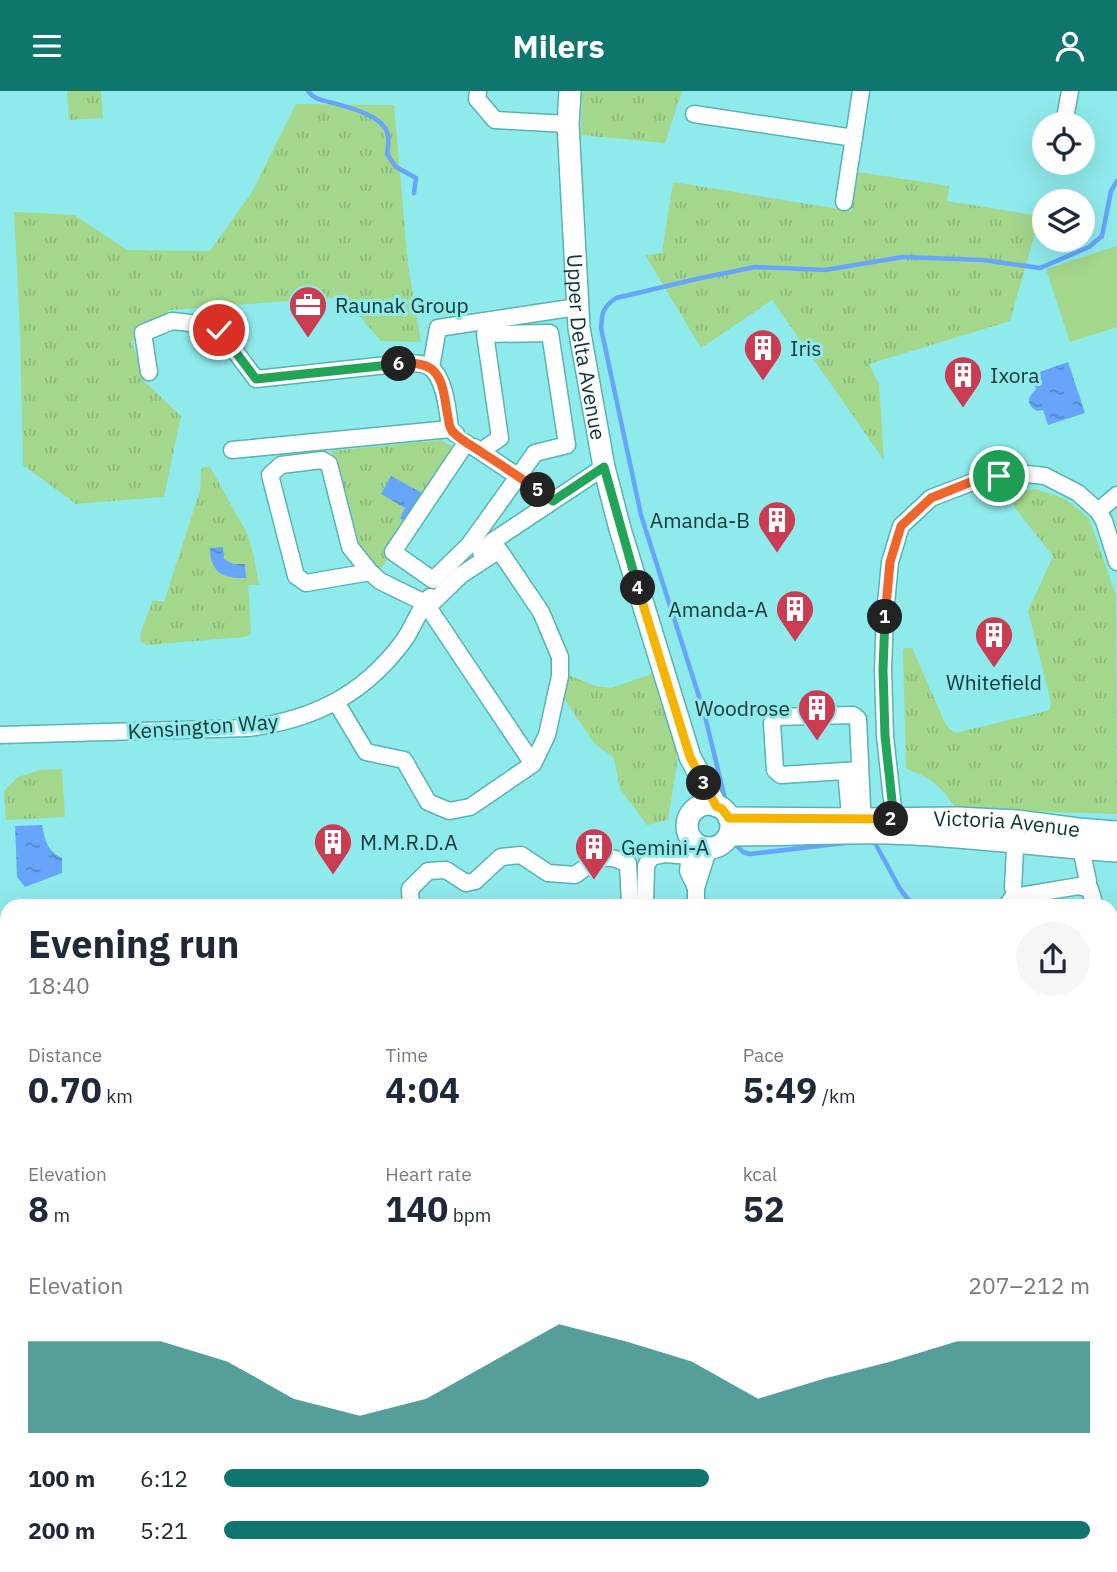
<!DOCTYPE html>
<html lang="en">
<head>
<meta charset="utf-8">
<style>
	:root { --surface:#fff; --page:#f6f6f7; --text:#1f2937; --muted:#747a83; --accent:#0f766e }
	body { margin:0; font-family:"IBM Plex Sans",sans-serif; background:var(--page); color:var(--text); height:100vh; display:flex; flex-direction:column; font-size:26px; white-space:nowrap }
	* { box-sizing:border-box; margin:0 }
	p { font-size:23px; color:var(--muted) }
	.icon { flex:none; width:38px; height:38px; fill:none; stroke:currentColor; stroke-width:2; stroke-linecap:round; stroke-linejoin:round }
	.map { position:relative; flex:1; overflow:hidden }
	.panel { position:absolute; left:0px; top:808px; width:1118px; height:674px; display:flex; flex-direction:column; background:var(--surface); border-radius:21px 21px 0 0; box-shadow:0 7px 28px #0002 }
	.panel>* { flex:none }
	.controls { position:absolute; left:1032px; top:21px; display:grid; gap:14px }
	.controls a { display:grid; place-items:center; width:63px; height:63px; border-radius:50%; background:var(--surface); box-shadow:0 7px 28px #0002; font-size:35px }
	.pin { position:absolute; display:grid; place-items:center; width:60px; height:60px; color:#fff; margin:-30px; border:4px solid #fff; border-radius:50%; box-shadow:0 2px 7px #0007 }
	.km { position:absolute; width:35px; height:35px; margin:-18px; border-radius:50%; background:#222; color:#fff; font-size:19px; line-height:35px; text-align:center }
	.round { display:grid; place-items:center; flex:none; width:74px; height:74px; border-radius:37px; background:var(--page) }
	.headline { display:flex; align-items:center; justify-content:space-between; height:119px; padding:0 28px }
	h1 { font-size:38px; font-weight:800; line-height:52px }
	.figures { display:grid; grid-template-columns:repeat(3,1fr); gap:10px; height:119px; padding:7px 28px }
	.figures div { display:grid; align-content:center }
	.figures b { font-size:35px; font-weight:800 }
	.figures small { font-size:19px; font-weight:400 }
	.figures p { font-size:19px }
	.chart { height:196px; padding:14px 28px }
	.chart p { display:flex; justify-content:space-between }
	.chart svg { width:100%; height:126px; margin-top:7px; fill:var(--accent); opacity:.7 }
	ul { padding:0 28px; list-style:none; font-size:23px }
	li { display:grid; grid-template-columns:112px 84px 1fr; align-items:center; height:52px }
	li i { height:18px; border-radius:9px; background:var(--accent) }
	header { display:flex; justify-content:space-between; align-items:center; height:91px; padding:0 28px; background:var(--accent); color:#fff; font-size:32px; font-weight:800 }
	.map>svg:first-child { display:block }
</style>
</head>
<body>
<header><svg class="icon" aria-label="menu" viewBox="0 0 24 24"><path d="M4 6h16M4 12h16M4 18h16"/></svg>Milers<svg class="icon" aria-label="person" viewBox="0 0 24 24"><circle cx="12" cy="8" r="4"/><path d="M4 21q1-7 8-7t8 7"/></svg></header>
<div class="map">
<svg width="1117" height="1481" viewBox="0 0 1117 1481">
	<defs>
		<pattern id="grass-tufts" width="24" height="20" patternUnits="userSpaceOnUse" patternTransform="scale(1.75)"><rect width="24" height="20" fill="#a3d78c"/><path d="M3 7l-1-3M5 7V3M7 7l1-3M15 17l-1-3M17 17v-4M19 17l1-3" fill="none" stroke="#8bb979"/></pattern>
		<pattern id="forest-firs" width="22" height="20" patternUnits="userSpaceOnUse" patternTransform="scale(1.75)"><rect width="22" height="20" fill="#70ae52"/><path d="M5 1l3.5 6h-7zM16 11l3.5 6h-7z" fill="#5a8e45"/></pattern>
		<pattern id="water-ripples" width="26" height="14" patternUnits="userSpaceOnUse" patternTransform="scale(1.75)"><rect width="26" height="14" fill="#66a5f9"/><path d="M2 4q2-2 4 0t4 0M15 11q2-2 4 0t4 0" fill="none" stroke="#5287ca"/></pattern>
	</defs>
	<rect width="100%" height="100%" fill="#8feaeb"/>
	<!-- grass -->
	<g fill="url(#grass-tufts)">
		<path d="M67 0H101L103 27 69 29Z"/>
		<path d="M582 0H682L665 52 581 44Z"/>
		<path d="M296 13 394 14 408 174 421 251 381 250 343 206 170 219 132 250 144 290 181 325 164 406 76 413 23 374 20 239 14 121 74 124 127 159 210 160 252 101Z"/>
		<path d="M858 81 949 95 947 110 1040 125 1010 230 869 273 879 293 884 369 772 209 701 257 645 164 662 162 673 91 851 120Z"/>
		<path d="M441 349 464 363 379 480 355 452 331 360Z"/>
		<path d="M204 376H210L247 442 254 466 259 494H248L251 538 250 544 244 546 147 554 141 551 140 543 153 509 164 511 200 399 201 379Z"/>
		<path d="M1036 398 1065 408 1089 427 1116 505 1117 723 956 718C940 694 933 688 906 678L903 559 905 557H912L945 632 949 637 955 642 1047 620 1050 617 1051 611 1028 520 1053 465 1014 416 1012 407 1020 401Z"/>
		<path d="M654 582 677 662V673L668 729 647 734 620 698 614 667 595 653 564 608 566 583 596 595 611 597Z"/>
		<path d="M62 678 65 726 6 729 4 700 18 686 40 679Z"/>
		<path d="M1117 1051V1135L1111 1137V1056Z"/>
	</g>
	<!-- forest -->
	<path fill="url(#forest-firs)" d="M333 1475H760L757 1481H333Z"/>
	<!-- garden -->
	<path fill="#a3d78c" d="M1117 155V236L1070 251 1046 178Z"/>
	<!-- water -->
	<g fill="url(#water-ripples)">
		<path d="M1068 271 1085 322 1048 334 1043 319 1037 320C1026 313 1027 307 1036 298L1031 284Z"/>
		<path d="M391 385 424 403 408 432 400 427 405 417 381 403Z"/>
		<path d="M223 456 224 468 233 473H245L246 487C223 488 210 481 210 457Z"/>
		<path d="M42 734C45 749 47 760 62 767V782L25 796 17 786 15 735Z"/>
	</g>
	<g fill="none" stroke-linecap="round" stroke-linejoin="round">
		<!-- stream -->
		<g stroke="#66a5f9" stroke-width="4.5">
			<path d="M308 0C314 9 323 9 333 12 348 16 381 24 387 41 390 48 388 56 387 63L396 76 416 87 414 102"/>
			<path d="M726 712 704 621 641 424 601 237C602 221 603 216 616 207L701 187 755 176 825 179 903 166 983 169 1040 177 1089 156 1102 145 1111 100 1117 90"/>
			<path d="M871 751 875 752 900 798 914 816"/>
			<path d="M735 753 743 761 750 763 845 752"/>
			<path d="M1111 976 1117 983"/>
		</g>
		<!-- minor casing -->
		<g stroke="#57b3b4" stroke-width="19">
			<g id="minor">
				<path d="M478 0 477 8 495 29 568 33"/>
				<path d="M694 23 854 47"/>
				<path d="M1064 33 1070 0"/>
				<path d="M844 111 861 0"/>
				<path d="M431 276 438 237 577 216"/>
				<path d="M149 281 143 242 172 230 209 234 219 239 256 288 406 272C413 272 422 272 428 275 445 284 448 321 450 338"/>
				<path d="M466 352 393 461 433 489 469 454 535 362 567 354 550 242 485 243 500 347 481 360"/>
				<path d="M474 356 553 409"/>
				<path d="M232 359 450 338 456 343"/>
				<path d="M1098 420 1117 404"/>
				<path d="M481 461 493 450 604 376"/>
				<path d="M370 481 306 492 296 485 270 384 281 374 322 369 329 373 350 456 370 481 380 490 425 512"/>
				<path d="M336 611 366 661 404 669 428 711 449 720 470 716 533 673 428 516 461 484 499 459 541 521 560 566V585L547 644 533 673"/>
				<path d="M0 644 248 637C312 629 362 605 402 552 413 538 418 519 430 506"/>
				<path d="M860 679 781 684 775 679 772 632 775 626 853 624 858 628 863 737"/>
				<path d="M846 680 851 736"/>
				<path d="M895 736 885 645 883 579 885 523 890 471 901 435 931 407 978 389 1018 382 1045 385 1078 402 1098 420 1104 430 1117 471"/>
				<path d="M1079 748 1088 790"/>
				<path d="M692 749 688 780 696 797"/>
				<path d="M1013 797 1016 740"/>
				<path d="M411 816 410 798 428 780 446 779 466 792 475 790 501 766 521 764 548 782 575 784C596 769 602 760 628 773L630 812 626 816"/>
				<path d="M645 816 646 775 651 766 665 763 690 765"/>
				<path d="M696 816V797L709 756"/>
				<path d="M1006 816 1013 806 1079 795 1090 798 1095 816"/>
				<path d="M1111 864 1117 865"/>
				<path d="M1111 878H1117"/>
				<path d="M1111 992 1117 996"/>
				<path d="M1111 1249 1117 1245"/>
				<path d="M0 1349 7 1347"/>
				<path d="M321 1475V1481"/>
			</g>
		</g>
		<!-- tertiary casing -->
		<g stroke="#57b3b4" stroke-width="24">
			<g id="tertiary">
				<path id="s1" d="M570 0 568 33 579 237 604 376 620 438 690 666 716 715"/>
				<circle cx="709" cy="735" r="22"/>
				<path id="s2" d="M729 727 863 728 957 727 1017 730 1078 738 1117 741"/>
				<path d="M729 744C782 744 836 741 889 742 965 744 1041 755 1117 760"/>
				<path d="M0 958 7 1051"/>
				<path d="M31 1475V1481"/>
			</g>
		</g>
		<!-- minor -->
		<use href="#minor" stroke="#fff" stroke-width="16"/>
		<!-- tertiary -->
		<use href="#tertiary" stroke="#fff" stroke-width="21"/>
	</g>
	<g fill="none" stroke-linecap="round" stroke-linejoin="round">
		<!-- split-1 casing -->
		<g stroke="#fff" stroke-width="14">
			<path id="split-1" d="M885 526 890 471 901 435 931 407 978 388 999 385"/>
		</g>
		<!-- split-2 casing -->
		<g stroke="#fff" stroke-width="14">
			<path id="split-2" d="M885 526 883 579 885 645 894 728H891"/>
		</g>
		<!-- split-3 casing -->
		<g stroke="#fff" stroke-width="14">
			<path id="split-3" d="M704 692 716 715 722 718 729 727 891 728"/>
		</g>
		<!-- split-4 casing -->
		<g stroke="#fff" stroke-width="14">
			<path id="split-4" d="M638 497 690 666 704 692"/>
		</g>
		<!-- split-5 casing -->
		<g stroke="#fff" stroke-width="14">
			<path id="split-5" d="M538 399 553 410 604 376 638 497"/>
		</g>
		<!-- split-6 casing -->
		<g stroke="#fff" stroke-width="14">
			<path id="split-6" d="M399 273C439 268 442 288 447 321 449 328 448 336 453 341 463 351 473 355 484 363 502 374 520 387 538 399"/>
		</g>
		<!-- split-7 casing -->
		<g stroke="#fff" stroke-width="14">
			<path id="split-7" d="M219 239 256 288 399 273"/>
		</g>
		<!-- split-1 -->
		<use href="#split-1" stroke="#f0652b" stroke-width="9"/>
		<!-- split-2 -->
		<use href="#split-2" stroke="#22a559" stroke-width="9"/>
		<!-- split-3 -->
		<use href="#split-3" stroke="#f5b400" stroke-width="9"/>
		<!-- split-4 -->
		<use href="#split-4" stroke="#f5b400" stroke-width="9"/>
		<!-- split-5 -->
		<use href="#split-5" stroke="#22a559" stroke-width="9"/>
		<!-- split-6 -->
		<use href="#split-6" stroke="#f0652b" stroke-width="9"/>
		<!-- split-7 -->
		<use href="#split-7" stroke="#22a559" stroke-width="9"/>
	</g>
	<!-- icons -->
	<defs>
		<g id="office-pin" transform="scale(2.0125)"><path d="M0 17L-7.5 6A9.5 9.5 0 1 1 7.5 6Z" fill="#cb3b51" stroke="#8feaeb"/><path d="M-6-3h4V-5.5h4V-3h4V5H-6ZM-1-4.5V-3h2v-1.5ZM-6 0V1H6V0Z" fill="#fff"/></g>
		<g id="building-pin" transform="scale(2.0125)"><path d="M0 17L-7.5 6A9.5 9.5 0 1 1 7.5 6Z" fill="#cb3b51" stroke="#8feaeb"/><path d="M-4-6H4V6H1V3H-1V6H-4ZM-2.5-4.3h1.7v1.8h-1.7ZM.8-4.3h1.7v1.8H.8ZM-2.5-1h1.7V.8h-1.7ZM.8-1h1.7V.8H.8Z" fill="#fff"/></g>
	</defs>
	<g fill-rule="evenodd">
		<use href="#office-pin" x="308" y="214"/>
		<use href="#building-pin" x="763" y="257"/>
		<use href="#building-pin" x="963" y="284"/>
		<use href="#building-pin" x="777" y="429"/>
		<use href="#building-pin" x="795" y="518"/>
		<use href="#building-pin" x="994" y="544"/>
		<use href="#building-pin" x="817" y="617"/>
		<use href="#building-pin" x="333" y="751"/>
		<use href="#building-pin" x="594" y="756"/>
	</g>
	<g text-anchor="middle" dominant-baseline="central" stroke-width="6" stroke-linejoin="round" paint-order="stroke">
		<!-- poi labels -->
		<g font-size="21" fill="#0e3636" stroke="#8feaeb" text-anchor="start">
			<text x="335" y="214">Raunak Group</text>
			<text x="790" y="257">Iris</text>
			<text x="990" y="284">Ixora</text>
			<text x="750" y="429" text-anchor="end">Amanda-B</text>
			<text x="768" y="518" text-anchor="end">Amanda-A</text>
			<text x="994" y="591" text-anchor="middle">Whitefield</text>
			<text x="790" y="617" text-anchor="end">Woodrose</text>
			<text x="360" y="751">M.M.R.D.A</text>
			<text x="621" y="756">Gemini-A</text>
		</g>
		<!-- street labels -->
		<g font-size="21" fill="#0e3636" stroke="#8feaeb">
			<text stroke="none"><textPath href="#s1" startOffset="257">Upper Delta Avenue</textPath></text>
			<text transform="translate(203 635) rotate(-4)">Kensington Way</text>
			<text stroke="none"><textPath href="#s2" startOffset="278">Victoria Avenue</textPath></text>
		</g>
	</g>
</svg>
<div class="controls">
<a><svg class="icon" aria-label="locate" viewBox="0 0 24 24"><circle cx="12" cy="12" r="6"/><path d="M12 2v4M12 18v4M2 12h4M18 12h4"/></svg></a>
<a><svg class="icon" aria-label="layers" viewBox="0 0 24 24"><path d="M12 4l9 5-9 5-9-5zM3 14l9 5 9-5"/></svg></a>
</div>
<div class="pin" style="left:999px;top:385px;background:#1e9e55"><svg class="icon" aria-label="arrive" viewBox="0 0 24 24"><path d="M6 21V4h12l-3 4 3 4H6"/></svg></div>
<div class="pin" style="left:219px;top:239px;background:#d93025"><svg class="icon" aria-label="check" viewBox="0 0 24 24"><path d="M5 12l5 5 9-10"/></svg></div>
<b class="km" style="left:885px;top:526px">1</b>
<b class="km" style="left:891px;top:728px">2</b>
<b class="km" style="left:704px;top:692px">3</b>
<b class="km" style="left:638px;top:497px">4</b>
<b class="km" style="left:538px;top:399px">5</b>
<b class="km" style="left:399px;top:273px">6</b>
<section class="panel">
<div class="headline"><div><h1>Evening run</h1><p>18:40</p></div><a class="round"><svg class="icon" aria-label="share" viewBox="0 0 24 24"><path d="M12 15V3M7 8l5-5 5 5M5 13v7h14v-7"/></svg></a></div>
<div class="figures">
<div><p>Distance</p><b>0.70<small> km</small></b></div>
<div><p>Time</p><b>4:04</b></div>
<div><p>Pace</p><b>5:49<small> /km</small></b></div>
</div>
<div class="figures">
<div><p>Elevation</p><b>8<small> m</small></b></div>
<div><p>Heart rate</p><b>140<small> bpm</small></b></div>
<div><p>kcal</p><b>52</b></div>
</div>
<div class="chart"><p><span>Elevation</span>207–212 m</p>
<svg viewBox="0 0 160 44" preserveAspectRatio="none"><path d="M0 44V12L10 12L20 12L30 19L40 32L50 38L60 32L70 19L80 6L90 12L100 19L110 32L120 25L130 19L140 12L150 12L160 12V44z"/></svg>
</div>
<ul>
<li><b>100 m</b>6:12<i style="width:56%"></i></li>
<li><b>200 m</b>5:21<i style="width:100%"></i></li>
</ul>
</section>
</div>
</body>
</html>
